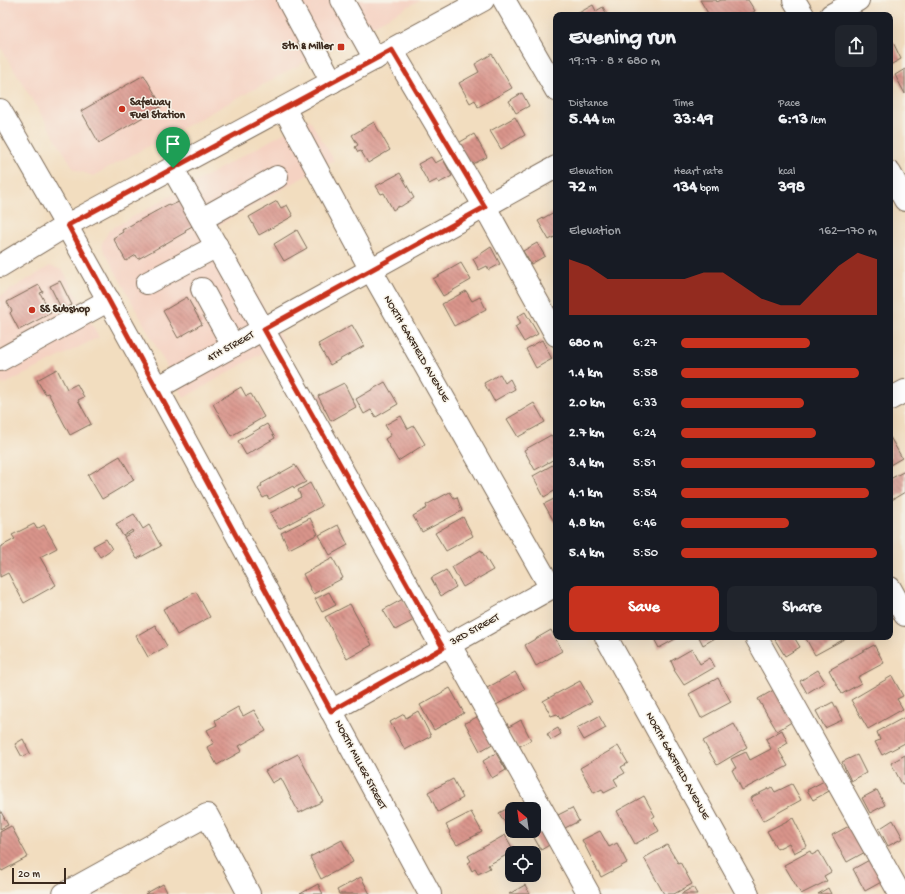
<!DOCTYPE html>
<html lang="en">
<head>
<meta charset="utf-8">
<style>
	:root { --surface:#171b24; --page:#20242c; --text:#f1f3f6; --muted:#9ea1a6; --accent:#c8321e }
	body { margin:0; font-family:"Gochi Hand",sans-serif; background:var(--page); color:var(--text); height:100vh; display:flex; flex-direction:column; font-size:15px; white-space:nowrap }
	* { box-sizing:border-box; margin:0 }
	p { font-size:13px; color:var(--muted) }
	.icon { flex:none; width:22px; height:22px; fill:none; stroke:currentColor; stroke-width:2; stroke-linecap:round; stroke-linejoin:round }
	.map { position:relative; flex:1; overflow:hidden }
	.panel { position:absolute; left:553px; top:12px; width:340px; height:628px; display:flex; flex-direction:column; background:var(--surface); border-radius:8px; box-shadow:0 4px 16px #0002 }
	.panel>* { flex:none }
	.needle { width:26px; rotate:331deg }
	.fabs { position:absolute; left:505px; top:802px; display:grid; gap:8px }
	.fabs a { display:grid; place-items:center; width:36px; height:36px; border-radius:8px; background:var(--surface); box-shadow:0 4px 16px #0002; font-size:20px }
	.scale { position:absolute; left:12px; bottom:10px; width:54px; box-sizing:border-box; padding-left:4px; border:2px solid #3b2a1e; border-top:0; font-size:11px; line-height:14px; white-space:nowrap; color:#3b2a1e; -webkit-text-stroke:3px #f7f3e8; paint-order:stroke }
	.pin { position:absolute; display:grid; place-items:center; width:34px; height:34px; color:#fff; margin:-41px -17px; border-radius:50% 50% 50% 0; rotate:-45deg; box-shadow:0 0 4px #0007 }
	.pin .icon { rotate:45deg }
	.round { display:grid; place-items:center; flex:none; width:42px; height:42px; border-radius:8px; background:var(--page) }
	.head { display:flex; align-items:center; justify-content:space-between; height:68px; padding:0 16px }
	h1 { font-size:22px; font-weight:700; line-height:30px }
	.stats { display:grid; grid-template-columns:repeat(3,1fr); gap:6px; height:68px; padding:4px 16px }
	.stats div { display:grid; align-content:center }
	.stats b { font-size:17px; font-weight:700 }
	.stats small { font-size:11px; font-weight:400 }
	.stats p { font-size:11px }
	.chart { height:112px; padding:8px 16px }
	.chart p { display:flex; justify-content:space-between }
	.chart svg { width:100%; height:72px; margin-top:4px; fill:var(--accent); opacity:.7 }
	.cta { display:flex; gap:8px; margin-top:auto; padding:8px 16px }
	.cta a { flex:1; height:46px; border-radius:8px; background:var(--accent); color:#fff; font-size:16px; font-weight:700; line-height:46px; text-align:center }
	.cta a+a { background:var(--page); color:var(--text) }
	ul { padding:0 16px; list-style:none; font-size:13px }
	li { display:grid; grid-template-columns:64px 48px 1fr; align-items:center; height:30px }
	li i { height:10px; border-radius:5px; background:var(--accent) }
	.map>svg:first-child { display:block }
</style>
</head>
<body>
<div class="map">
<svg width="905" height="894" viewBox="0 0 905 894">
	<defs>
		<pattern id="building-back-hatch" width="6" height="6" patternUnits="userSpaceOnUse"><rect width="6" height="6" fill="#d9948b"/><path d="M-1 5l2 2M0 0l6 6M5-1l2 2" fill="none" stroke="#b17971"/></pattern>
	</defs>
	<rect width="100%" height="100%" fill="#f7f3e8"/>
	<filter id="ink" filterUnits="userSpaceOnUse"><feTurbulence type="fractalNoise" baseFrequency=".025" numOctaves="2"/><feDisplacementMap in="SourceGraphic" scale="8" xChannelSelector="R" yChannelSelector="G"/><feConvolveMatrix kernelMatrix="1 2 1 2 8 2 1 2 1" color-interpolation-filters="sRGB"/></filter>
	<filter id="wash" filterUnits="userSpaceOnUse"><feTurbulence type="fractalNoise" baseFrequency=".012" numOctaves="4" result="noise"/><feDisplacementMap in="SourceGraphic" scale="16" xChannelSelector="R" yChannelSelector="G"/><feGaussianBlur stdDeviation="0.9" result="paint"/><feColorMatrix in="noise" values="0 0 0 0 0 0 0 0 0 0 0 0 0 0 0 0 0 1.4 0 .05"/><feComposite in="paint" operator="in"/></filter>
	<g filter="url(#wash)">
		<rect width="100%" height="100%" fill="#f2ddbf"/>
		<!-- built -->
		<g fill="#f5d2c2">
			<path d="M0 0H420L93 176 74 169 0 46Z"/>
			<path d="M309 119 334 160 217 226 283 341 184 398 101 245 109 230Z"/>
			<path d="M50 266 63 270 99 337 3 385 0 380V296Z"/>
		</g>
		<g id="blocks">
			<!-- building -->
			<g fill="url(#building-back-hatch)">
				<path d="M700 0H716L717 2 721 0H748L755 11 748 15H709Z"/>
				<path d="M593 5 596 11 603 7 607 15H575Z"/>
				<path d="M890 36 901 59 890 65Z"/>
				<path d="M492 54 512 88 478 107 475 100 470 103 459 83 479 72 475 64Z"/>
				<path d="M905 69V94L895 75Z"/>
				<path d="M144 75 162 106 99 143 81 111Z"/>
				<path d="M522 93 529 106 516 113 509 101Z"/>
				<path d="M515 117 525 135 501 149 490 131Z"/>
				<path d="M374 122 390 150 368 163 361 151 358 152 355 147 358 145 352 135Z"/>
				<path d="M474 134 487 157 467 167 455 145Z"/>
				<path d="M431 157 435 163 443 159 452 176 439 183 437 180 429 184 418 164Z"/>
				<path d="M400 173 414 198 400 207 399 206 393 210 384 193 381 194 376 186Z"/>
				<path d="M183 200 196 224 185 230 186 232 138 259 136 255 126 261 113 238 123 232 122 230 169 204 170 206Z"/>
				<path d="M277 201 281 208 287 205 293 216 259 235 249 217Z"/>
				<path d="M556 211V236L549 240 538 221Z"/>
				<path d="M297 230 307 248 284 261 274 244Z"/>
				<path d="M537 243 545 256 531 264 523 251Z"/>
				<path d="M491 247 500 264 489 270 487 266 479 270 473 259Z"/>
				<path d="M461 263 471 280 443 296 433 279Z"/>
				<path d="M60 281 72 305 62 310 50 286Z"/>
				<path d="M39 285 43 292 40 293 51 313 19 330 10 313 12 311 7 302Z"/>
				<path d="M466 291 472 301 480 297 486 309 454 326 442 304Z"/>
				<path d="M187 297 202 324 178 338 163 311Z"/>
				<path d="M525 312 538 334 524 342 515 327 521 323 517 317Z"/>
				<path d="M352 325 364 346 330 365 318 344Z"/>
				<path d="M542 340 552 359 536 368 526 349Z"/>
				<path d="M57 369 67 389 77 384 84 397 78 400 91 424 70 435 48 393 45 394 37 380Z"/>
				<path d="M500 374 505 383 510 379 515 389 494 401 484 383Z"/>
				<path d="M385 382 398 404 376 417 371 410 364 414 356 399Z"/>
				<path d="M344 383 356 407 331 421 318 396Z"/>
				<path d="M241 387 246 396 251 394 264 417 231 436 213 404Z"/>
				<path d="M534 403 545 422 518 437 507 419Z"/>
				<path d="M401 416 408 429 414 426 425 444 398 461 385 439 391 435 385 425Z"/>
				<path d="M267 424 275 438 246 455 238 441Z"/>
				<path d="M551 435 556 441V458L535 470 524 450Z"/>
				<path d="M890 437 902 458 890 465Z"/>
				<path d="M120 456 134 480 102 499 88 475Z"/>
				<path d="M556 463V490L544 497 533 476Z"/>
				<path d="M295 465 306 482 294 488 293 486 269 499 267 496 263 498 258 489 262 486 261 484Z"/>
				<path d="M905 471V492L890 501V479Z"/>
				<path d="M310 483 322 506 279 529 270 513 301 497 298 490Z"/>
				<path d="M450 492 454 498 457 497 462 511 422 532 413 516 427 508 426 505Z"/>
				<path d="M556 498V525L544 504Z"/>
				<path d="M134 514 143 529 149 525 161 546 137 559 124 537 133 532 132 530 123 536 116 524Z"/>
				<path d="M463 517 473 536 446 551 435 533Z"/>
				<path d="M310 518 318 534 289 549 281 533Z"/>
				<path d="M34 524 37 529 44 525 57 548 40 557 56 585 24 603 8 573 0 577V547L15 539 12 535Z"/>
				<path d="M338 525 348 545 330 555 319 535Z"/>
				<path d="M106 539 112 549 100 557 93 546Z"/>
				<path d="M481 550 493 570 463 587 452 567Z"/>
				<path d="M333 558 343 578 313 594 303 574Z"/>
				<path d="M446 570 456 587 441 596 431 578Z"/>
				<path d="M196 592 210 617 177 635 163 609Z"/>
				<path d="M329 592 336 605 322 612 315 599Z"/>
				<path d="M403 599 414 620 395 630 383 610Z"/>
				<path d="M350 604 372 645 347 659 325 617Z"/>
				<path d="M155 625 167 646 148 657 136 636Z"/>
				<path d="M551 630 562 651 536 666 525 645Z"/>
				<path d="M653 637H679L659 648Z"/>
				<path d="M699 637H717L703 645Z"/>
				<path d="M794 637 800 647 785 656 774 638Z"/>
				<path d="M805 637H848L815 655Z"/>
				<path d="M874 645 884 663 858 677 861 683 842 694 829 670Z"/>
				<path d="M692 649 700 664 710 658 715 667 684 685 674 670H675L671 661Z"/>
				<path d="M818 670 825 682 807 693 800 681Z"/>
				<path d="M515 672 525 689 496 705 487 688Z"/>
				<path d="M892 676 903 696 897 699 903 709 868 729 851 700Z"/>
				<path d="M718 678 731 702 701 718 689 694Z"/>
				<path d="M580 681 592 702 560 719 557 714 551 716 543 701Z"/>
				<path d="M779 687 798 718 777 731 758 699Z"/>
				<path d="M450 688 464 713 434 730 420 705Z"/>
				<path d="M833 702 842 720 825 728 816 711Z"/>
				<path d="M238 707 243 716 254 710 266 731 239 746 242 751 217 765 207 747 214 743 207 730 217 725 215 720Z"/>
				<path d="M418 711 431 736 405 750 390 722 404 714 406 718Z"/>
				<path d="M481 715 496 742 480 751 465 723Z"/>
				<path d="M599 716 606 728 584 740 577 728Z"/>
				<path d="M905 717V743L882 755 875 742 880 740 877 732Z"/>
				<path d="M521 720 531 740 518 747 507 728Z"/>
				<path d="M734 724 747 747 717 765 703 741Z"/>
				<path d="M558 728 561 734 551 740 547 734Z"/>
				<path d="M782 730 788 743 778 749 788 766 742 790 732 770 736 768 731 759 746 752 750 760 771 749 766 739Z"/>
				<path d="M23 739 30 753 22 757 15 744Z"/>
				<path d="M618 746 628 763 621 767 625 773 614 779 618 786 604 793 602 789 594 793 580 768Z"/>
				<path d="M496 753 506 770 492 778 483 761Z"/>
				<path d="M298 754 323 801 299 813 281 778 272 783 265 771Z"/>
				<path d="M857 755 866 773 851 781 842 762Z"/>
				<path d="M905 755V783L902 784 891 763Z"/>
				<path d="M453 779 463 798 438 812 428 792Z"/>
				<path d="M826 780 831 790 813 800 807 790Z"/>
				<path d="M792 784 801 800 763 821 750 798 772 787 775 792Z"/>
				<path d="M877 790 885 805 870 813 862 798Z"/>
				<path d="M644 796 655 816 652 818 659 831 635 844 617 811Z"/>
				<path d="M514 805 516 809H512V826L508 828 499 813Z"/>
				<path d="M572 808 579 821 565 828 558 815Z"/>
				<path d="M0 810 8 825 0 829Z"/>
				<path d="M471 812 482 832 457 845 449 833 450 832 446 825Z"/>
				<path d="M793 818 807 846 794 853 789 843 777 849 767 831Z"/>
				<path d="M893 820 903 838 888 846 879 829Z"/>
				<path d="M853 824 867 851 847 862 832 835Z"/>
				<path d="M11 826 28 857 2 871 0 868V832Z"/>
				<path d="M542 828 551 844 541 850 532 834Z"/>
				<path d="M600 831 609 847 617 843 627 863 601 877 582 840Z"/>
				<path d="M505 835 514 851 488 865 490 868 478 874 475 869 472 871 468 863 471 861 468 856Z"/>
				<path d="M342 840 353 862 321 879 310 857Z"/>
				<path d="M667 845 678 863 680 862 692 884 674 894H664L644 858Z"/>
				<path d="M810 851 812 855 819 851 831 872 824 876 827 881 801 894 784 865Z"/>
				<path d="M873 858 885 880 865 891 853 869Z"/>
				<path d="M361 877 370 894H339L337 890Z"/>
				<path d="M163 884 168 894H145Z"/>
				<path d="M318 884 323 894H300Z"/>
				<path d="M525 885 530 894H509Z"/>
				<path d="M693 887 697 894H681Z"/>
				<path d="M828 888 831 894H818Z"/>
			</g>
		</g>
	</g>
	<g filter="url(#ink)">
		<use href="#blocks" fill-opacity="0" stroke="#7b6956" stroke-width="1"/>
		<g fill="none" stroke-linecap="round" stroke-linejoin="round">
			<!-- minor casing -->
			<g stroke="#7b6956" stroke-width="24">
				<g id="minor">
					<path d="M288 0 332 82"/>
					<path d="M342 0 375 59"/>
					<path d="M504 0 556 90"/>
					<path d="M794 0 803 15"/>
					<path d="M831 15 858 0"/>
					<path d="M392 50 485 207 556 335"/>
					<path d="M284 108 371 270 551 588"/>
					<path d="M173 169 443 649"/>
					<path d="M890 173 905 200"/>
					<path d="M202 219 277 177"/>
					<path d="M147 283 217 246"/>
					<path d="M202 289 233 346"/>
					<path d="M0 360 109 300"/>
					<path d="M157 388 556 167"/>
					<path d="M890 399 905 391"/>
					<path d="M890 588 905 615"/>
					<path d="M606 637 748 894"/>
					<path d="M756 637 900 894"/>
					<path d="M450 645 589 894"/>
					<path d="M331 711 556 585"/>
					<path d="M64 894 207 815 249 894"/>
				</g>
			</g>
			<!-- major casing -->
			<g stroke="#7b6956" stroke-width="24">
				<g id="major">
					<path d="M0 110C150 367 288 632 430 894"/>
					<path d="M0 266 67 225 483 0"/>
				</g>
			</g>
			<!-- minor -->
			<use href="#minor" stroke="#fff" stroke-width="22"/>
			<!-- major -->
			<use href="#major" stroke="#fff" stroke-width="22"/>
		</g>
	</g>
	<g fill="none" stroke-linecap="round" stroke-linejoin="round" filter="url(#ink)">
		<!-- route casing -->
		<g stroke="#fff" stroke-width="8">
			<path id="route" d="M392 50 485 207 264 329 443 648 331 711 68 225Z"/>
		</g>
		<!-- route -->
		<use href="#route" stroke="#c8321e" stroke-width="5"/>
	</g>
	<!-- markers -->
	<g fill="#c8321e" stroke="#f7f3e8" stroke-width="1.5">
		<rect x="337" y="43" width="8" height="8" rx="2"/>
		<circle cx="122" cy="109" r="4"/>
		<circle cx="32" cy="310" r="4"/>
	</g>
	<g text-anchor="middle" dominant-baseline="central" stroke-width="3" stroke-linejoin="round" paint-order="stroke">
		<!-- poi labels -->
		<g font-size="11" font-weight="bold" fill="#3b2a1e" stroke="#f7f3e8" text-anchor="start">
			<text x="333" y="47" text-anchor="end">5th &amp; Miller</text>
			<text x="130" y="103">Safeway<tspan x="130" dy="13">Fuel Station</tspan></text>
			<text x="40" y="310">SS Subshop</text>
		</g>
		<!-- street labels -->
		<g font-size="11" fill="#3b2a1e" stroke="#f7f3e8">
			<text transform="translate(231 347) rotate(-29)">4TH STREET</text>
			<text transform="translate(416 349) rotate(60)">NORTH GARFIELD AVENUE</text>
			<text transform="translate(475 630) rotate(-29)">3RD STREET</text>
			<text transform="translate(360 765) rotate(62)">NORTH MILLER STREET</text>
			<text transform="translate(677 766) rotate(61)">NORTH GARFIELD AVENUE</text>
		</g>
	</g>
</svg>
<div class="fabs">
<a><svg class="needle" viewBox="-14 -14 28 28"><path d="M0-13l5 13h-10z" fill="#e53935"/><path d="M0 13l5-13h-10z" fill="#9ea1a6"/></svg></a>
<a><svg class="icon" aria-label="locate" viewBox="0 0 24 24"><circle cx="12" cy="12" r="6"/><path d="M12 2v4M12 18v4M2 12h4M18 12h4"/></svg></a>
</div>
<div class="scale">20 m</div>
<div class="pin" style="left:173px;top:168px;background:#1e9e55"><svg class="icon" aria-label="arrive" viewBox="0 0 24 24"><path d="M6 21V4h12l-3 4 3 4H6"/></svg></div>
<section class="panel">
<div class="head"><div><h1>Evening run</h1><p>19:17 · 8 × 680 m</p></div><a class="round"><svg class="icon" aria-label="share" viewBox="0 0 24 24"><path d="M12 15V3M7 8l5-5 5 5M5 13v7h14v-7"/></svg></a></div>
<div class="stats">
<div><p>Distance</p><b>5.44<small> km</small></b></div>
<div><p>Time</p><b>33:49</b></div>
<div><p>Pace</p><b>6:13<small> /km</small></b></div>
</div>
<div class="stats">
<div><p>Elevation</p><b>72<small> m</small></b></div>
<div><p>Heart rate</p><b>134<small> bpm</small></b></div>
<div><p>kcal</p><b>398</b></div>
</div>
<div class="chart"><p><span>Elevation</span>162–170 m</p>
<svg viewBox="0 0 160 44" preserveAspectRatio="none"><path d="M0 44V10L10 14L20 22L30 22L40 22L50 22L60 22L70 18L80 18L90 26L100 34L110 38L120 38L130 26L140 14L150 6L160 10V44z"/></svg>
</div>
<ul>
<li><b>680 m</b>6:27<i style="width:66%"></i></li>
<li><b>1.4 km</b>5:58<i style="width:91%"></i></li>
<li><b>2.0 km</b>6:33<i style="width:63%"></i></li>
<li><b>2.7 km</b>6:24<i style="width:69%"></i></li>
<li><b>3.4 km</b>5:51<i style="width:99%"></i></li>
<li><b>4.1 km</b>5:54<i style="width:96%"></i></li>
<li><b>4.8 km</b>6:46<i style="width:55%"></i></li>
<li><b>5.4 km</b>5:50<i style="width:100%"></i></li>
</ul>
<div class="cta"><a>Save</a><a>Share</a></div>
</section>
</div>
</body>
</html>
